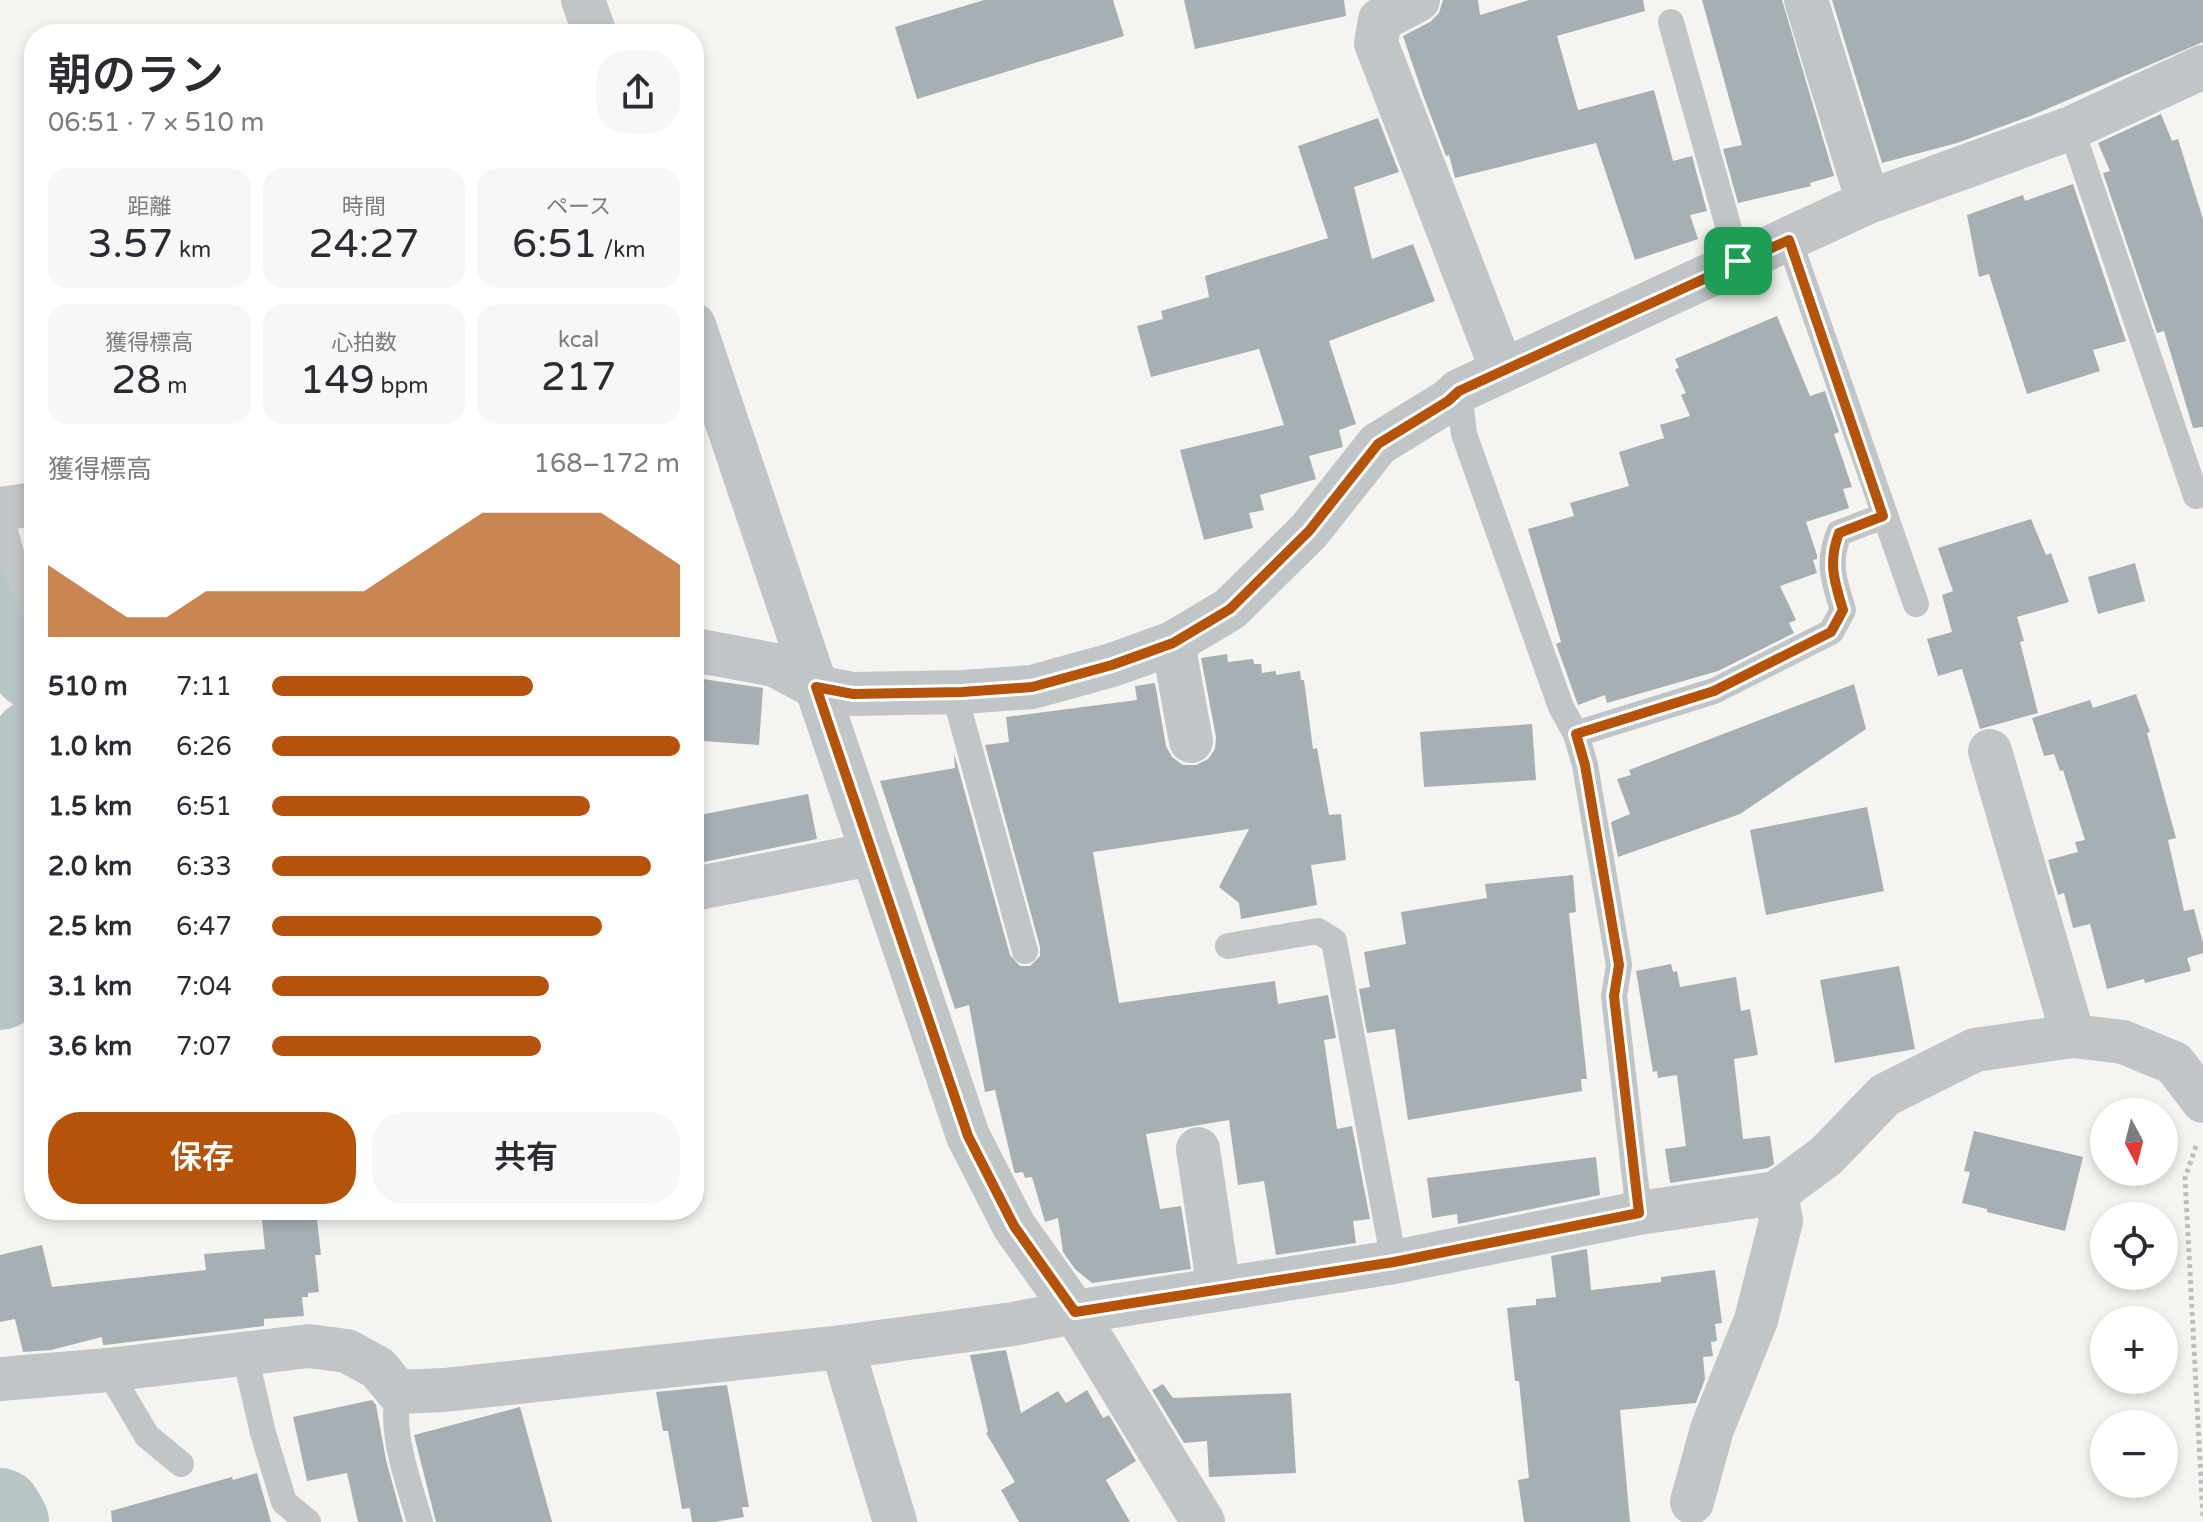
<!DOCTYPE html>
<html lang="ja">
<head>
<meta charset="utf-8">
<style>
	:root { --surface:#fff; --page:#f7f7f7; --text:#2b2b33; --muted:#7c7c81; --accent:#b45309 }
	body { margin:0; font-family:"Varela Round","Noto Sans JP",sans-serif; background:var(--page); color:var(--text); height:100vh; display:flex; flex-direction:column; font-size:30px; white-space:nowrap }
	* { box-sizing:border-box; margin:0 }
	p { font-size:26px; color:var(--muted) }
	.icon { flex:none; width:44px; height:44px; fill:none; stroke:currentColor; stroke-width:2; stroke-linecap:round; stroke-linejoin:round }
	.map { position:relative; flex:1; overflow:hidden }
	.drawer { position:absolute; left:24px; top:24px; width:680px; height:1196px; display:flex; flex-direction:column; background:var(--surface); border-radius:32px; box-shadow:0 4px 12px #0003 }
	.drawer>* { flex:none }
	.needle { width:52px; rotate:173deg }
	.tools { position:absolute; left:2090px; top:1098px; display:grid; gap:16px }
	.tools a { display:grid; place-items:center; width:88px; height:88px; border-radius:50%; background:var(--surface); box-shadow:0 4px 12px #0003; font-size:40px }
	.pin { position:absolute; display:grid; place-items:center; width:68px; height:68px; color:#fff; margin:-34px; border-radius:16px; box-shadow:0 4px 12px #0006 }
	.round { display:grid; place-items:center; flex:none; width:84px; height:84px; border-radius:32px; background:var(--page) }
	.head { display:flex; align-items:center; justify-content:space-between; height:136px; padding:0 24px }
	h1 { font-size:44px; font-weight:600; line-height:60px }
	.stats { display:grid; grid-template-columns:repeat(3,1fr); gap:12px; height:136px; padding:8px 24px }
	.stats div { display:grid; align-content:center; border-radius:20px; background:var(--page); text-align:center }
	.stats b { font-size:40px; font-weight:600 }
	.stats small { font-size:22px; font-weight:400 }
	.stats p { font-size:22px }
	.chart { height:224px; padding:16px 24px }
	.chart p { display:flex; justify-content:space-between }
	.chart svg { width:100%; height:144px; margin-top:8px; fill:var(--accent); opacity:.7 }
	.primary-button { display:flex; gap:16px; margin-top:auto; padding:16px 24px }
	.primary-button a { flex:1; height:92px; border-radius:32px; background:var(--accent); color:#fff; font-size:32px; font-weight:600; line-height:92px; text-align:center }
	.primary-button a+a { background:var(--page); color:var(--text) }
	ul { padding:0 24px; list-style:none; font-size:26px }
	li { display:grid; grid-template-columns:128px 96px 1fr; align-items:center; height:60px }
	li i { height:20px; border-radius:10px; background:var(--accent) }
	.map>svg:first-child { display:block }
</style>
</head>
<body>
<div class="map">
<svg width="2203" height="1522" viewBox="0 0 2203 1522">
	<rect width="100%" height="100%" fill="#f5f4f0"/>
	<g fill="none" stroke-linecap="round" stroke-linejoin="round">
		<!-- river -->
		<g stroke="#b7c5c7" stroke-width="84">
			<path d="M0 606C19 622 31 643 34 668"/>
			<path d="M0 988 8 975 15 813 34 741"/>
			<path d="M0 1510 7 1522"/>
		</g>
	</g>
	<!-- building -->
	<g fill="#a6b0b4">
		<path d="M984 0H1113L1124 36 917 99 895 27Z"/>
		<path d="M1184 0H1344L1346 16 1195 49Z"/>
		<path d="M1443 0H1478L1480 15 1529 0H1643L1645 11 1557 36 1578 110 1654 90 1673 161 1692 156 1707 211 1690 215 1698 239 1635 260 1596 143 1455 178 1449 155 1446 156 1423 95 1403 36 1430 22 1439 13Z"/>
		<path d="M1702 0H1782L1834 176 1810 183 1811 186 1738 203 1723 149 1742 145Z"/>
		<path d="M1832 0H2203V42L2033 115 1957 143 1882 163Z"/>
		<path d="M2161 114 2172 141 2178 139 2203 219V427L2193 428 2164 331 2157 333 2103 173 2110 171 2098 143Z"/>
		<path d="M1378 118 1399 172 1354 187 1372 259 1413 244 1435 301 1329 341 1356 424 1339 430 1343 447 1309 456 1316 479 1260 495 1264 510 1249 513 1253 528 1204 540 1180 450 1284 425 1259 349 1151 377 1137 326 1163 319 1161 311 1209 297 1205 276 1328 238 1298 146Z"/>
		<path d="M2073 184 2126 341 2093 350 2100 371 2027 394 1989 274 1979 277 1967 215 2023 195 2025 201Z"/>
		<path d="M1777 316 1810 396 1825 391 1839 432 1834 434 1852 487 1843 489 1849 508 1806 522 1817 555V559L1813 560 1817 573 1780 586 1796 620 1789 623 1794 633 1718 671 1607 703 1605 695 1578 705 1556 644 1561 642 1528 529 1574 516 1570 503 1629 486 1619 452 1664 438 1660 425 1690 416 1681 395 1686 393 1675 369 1679 368 1675 359Z"/>
		<path d="M2031 519 2046 555 2051 553 2069 602 2017 617 2024 641 2020 642 2038 713 1980 729 1962 669 1938 676 1927 639 1952 632 1942 595 1953 591 1938 548Z"/>
		<path d="M2135 563 2145 601 2098 614 2088 577Z"/>
		<path d="M1227 654 1228 662 1253 659 1254 664H1261L1262 673 1276 671V675L1300 671 1301 680H1304L1313 749 1317 748 1329 815 1341 814 1346 860 1311 865 1317 905 1241 919 1239 903 1219 887 1249 829 1093 852 1119 1003 1275 981 1278 1004 1328 995 1336 1038 1324 1040 1337 1129 1352 1126 1370 1219 1353 1221 1356 1243 1276 1255 1264 1181 1238 1185 1229 1120 1146 1134 1160 1209 1181 1206 1191 1269 1092 1283 1075 1269 1063 1252 1058 1218 1045 1222 1032 1177 1025 1178 1023 1172 1015 1173 1014 1171 995 1090 985 1092 969 1005 955 1009 880 781 955 768 954 753 1010 955 1020 966H1030L1040 956V947L985 745 1009 742 1006 717 1137 700 1135 686 1155 683 1166 746 1172 757 1183 765H1196L1208 759 1215 749 1216 737 1201 658Z"/>
		<path d="M696 678 763 688 759 745 703 741V735H694Z"/>
		<path d="M1854 684 1866 729 1740 814 1618 857 1611 822 1630 814 1617 779 1631 775 1629 770Z"/>
		<path d="M2136 694 2150 732 2147 733 2176 838 2168 840 2184 911 2194 909 2203 943V953L2187 958 2191 971 2145 983 2144 979 2107 989 2090 924 2073 928 2064 893 2058 895 2048 860 2078 852 2075 842 2085 840 2063 770 2060 771 2054 754 2044 756 2032 718 2090 700 2093 708Z"/>
		<path d="M1532 724 1536 780 1424 787 1420 732Z"/>
		<path d="M808 794 817 839 694 864V816Z"/>
		<path d="M1867 807 1884 891 1766 915 1750 830Z"/>
		<path d="M1573 875 1576 912 1569 913 1587 1079H1581L1582 1091 1408 1120 1395 1029 1367 1033 1359 989 1370 987 1364 952 1406 944 1401 912 1487 898 1485 884Z"/>
		<path d="M1671 964 1673 972 1677 971 1680 987 1736 977 1741 1011 1750 1009 1758 1055 1734 1059 1743 1139 1770 1136 1774 1164 1768 1168 1670 1183 1665 1149 1686 1146 1677 1075 1658 1078 1657 1071 1653 1072 1636 971Z"/>
		<path d="M1899 966 1915 1049 1835 1063 1820 980Z"/>
		<path d="M1974 1131 2083 1157 2065 1231 1987 1212V1209L1962 1203 1970 1172 1964 1171Z"/>
		<path d="M1596 1157 1600 1195 1458 1224 1457 1214 1432 1218 1427 1178Z"/>
		<path d="M261 1210H316L321 1255H315L319 1292 308 1293V1297H302L304 1316 264 1319V1326L105 1345H103L102 1337 51 1350 23 1352 15 1319 0 1322V1255L42 1245 52 1287 206 1270 204 1254 265 1249Z"/>
		<path d="M1587 1249 1591 1290 1661 1282V1277L1715 1270 1722 1323 1715 1324 1717 1341 1711 1342 1713 1356 1703 1357 1705 1379 1696 1403 1620 1410 1630 1522H1524L1518 1480 1529 1478 1519 1381H1515L1507 1308 1536 1305V1299L1556 1297 1551 1256Z"/>
		<path d="M1006 1350 1021 1413 1058 1391 1066 1403 1087 1390 1103 1418 1109 1415 1136 1461 1106 1480 1130 1522H1019L1001 1490 1015 1482 986 1433 988 1432 970 1355Z"/>
		<path d="M1163 1384 1173 1398 1291 1393 1296 1473 1209 1477 1207 1441 1184 1443 1152 1390Z"/>
		<path d="M727 1385 749 1507H742L744 1517 714 1522H692L690 1508 682 1509 668 1431H663L656 1392Z"/>
		<path d="M372 1400 376 1405 386 1460 403 1522H358L347 1473 307 1481 293 1417Z"/>
		<path d="M520 1407 552 1522H436L414 1435Z"/>
		<path d="M257 1473 271 1522H112L111 1511 232 1477 233 1480Z"/>
	</g>
	<g fill="none" stroke-linecap="round" stroke-linejoin="round">
		<!-- path -->
		<path stroke="#bcbec0" stroke-width="5" stroke-dasharray="4 4" stroke-linecap="butt" d="M2196 1146 2185 1178 2203 1517"/>
		<!-- service -->
		<g stroke="#c0c5c7" stroke-width="26">
			<path d="M1671 22 1738 261"/>
			<path d="M2071 128 2196 496"/>
			<path d="M1789 240 1916 604"/>
			<path d="M1459 391 1464 434 1561 707 1576 734 1714 691 1831 632 1843 610C1834 581 1827 563 1839 533L1883 516"/>
			<path d="M0 510 16 573 34 610"/>
			<path d="M954 692 1025 951"/>
			<path d="M1576 734 1585 765 1619 965 1614 996 1639 1213"/>
			<path d="M1228 946 1318 931 1334 941 1394 1262"/>
			<path d="M245 1355 263 1433 284 1502 308 1522"/>
			<path d="M108 1370 147 1436 181 1464"/>
			<path d="M398 1392C390 1435 408 1480 420 1522"/>
		</g>
		<!-- minor -->
		<g stroke="#c0c5c7" stroke-width="44">
			<path d="M583 0 595 34"/>
			<path d="M1418 0 1380 20 1376 43 1502 370"/>
			<path d="M1806 0 1868 202"/>
			<path d="M694 325 968 1136 1014 1226 1075 1312 1203 1522"/>
			<path d="M0 509 34 504"/>
			<path d="M1173 643 1191 741"/>
			<path d="M694 650 775 665 816 687 853 694 962 692 1032 687 1112 665 1173 643 1230 609 1309 531 1378 444 1448 401 1459 391 1868 202 2071 128 2203 67"/>
			<path d="M1990 751 2073 1036"/>
			<path d="M694 889 871 854"/>
			<path d="M1198 1149 1219 1289"/>
			<path d="M842 1347 895 1522"/>
			<path d="M0 1379 108 1370 309 1346 347 1351 378 1368 398 1392 444 1390 842 1347 1013 1324 1075 1312 1394 1262 1639 1213 1776 1193 1826 1156 1885 1095 1975 1050 2073 1036 2123 1042 2174 1063 2203 1101"/>
			<path d="M1692 1502 1712 1429 1756 1320 1781 1221 1776 1193"/>
		</g>
	</g>
	<g fill="none" stroke-linecap="round" stroke-linejoin="round">
		<!-- route casing -->
		<g stroke="#fff" stroke-width="16">
			<path id="route" d="M1789 240 1883 516 1839 533C1828 562 1834 581 1843 610L1831 632 1714 691 1576 734 1585 765 1619 965 1614 996 1639 1213 1394 1262 1075 1312 1014 1226 968 1136 816 687 853 694 962 692 1032 687 1112 665 1173 643 1230 609 1309 531 1378 444 1448 401 1459 391Z"/>
		</g>
		<!-- route -->
		<use href="#route" stroke="#b45309" stroke-width="10"/>
	</g>
</svg>
<div class="tools">
<a><svg class="needle" viewBox="-14 -14 28 28"><path d="M0-13l5 13h-10z" fill="#e53935"/><path d="M0 13l5-13h-10z" fill="#7c7c81"/></svg></a>
<a><svg class="icon" aria-label="locate" viewBox="0 0 24 24"><circle cx="12" cy="12" r="6"/><path d="M12 2v4M12 18v4M2 12h4M18 12h4"/></svg></a>
<a>+</a>
<a>−</a>
</div>
<div class="pin" style="left:1738px;top:261px;background:#1e9e55"><svg class="icon" aria-label="arrive" viewBox="0 0 24 24"><path d="M6 21V4h12l-3 4 3 4H6"/></svg></div>
<section class="drawer">
<div class="head"><div><h1>朝のラン</h1><p>06:51 · 7 × 510 m</p></div><a class="round"><svg class="icon" aria-label="share" viewBox="0 0 24 24"><path d="M12 15V3M7 8l5-5 5 5M5 13v7h14v-7"/></svg></a></div>
<div class="stats">
<div><p>距離</p><b>3.57<small> km</small></b></div>
<div><p>時間</p><b>24:27</b></div>
<div><p>ペース</p><b>6:51<small> /km</small></b></div>
</div>
<div class="stats">
<div><p>獲得標高</p><b>28<small> m</small></b></div>
<div><p>心拍数</p><b>149<small> bpm</small></b></div>
<div><p>kcal</p><b>217</b></div>
</div>
<div class="chart"><p><span>獲得標高</span>168–172 m</p>
<svg viewBox="0 0 160 44" preserveAspectRatio="none"><path d="M0 44V22L10 30L20 38L30 38L40 30L50 30L60 30L70 30L80 30L90 22L100 14L110 6L120 6L130 6L140 6L150 14L160 22V44z"/></svg>
</div>
<ul>
<li><b>510 m</b>7:11<i style="width:64%"></i></li>
<li><b>1.0 km</b>6:26<i style="width:100%"></i></li>
<li><b>1.5 km</b>6:51<i style="width:78%"></i></li>
<li><b>2.0 km</b>6:33<i style="width:93%"></i></li>
<li><b>2.5 km</b>6:47<i style="width:81%"></i></li>
<li><b>3.1 km</b>7:04<i style="width:68%"></i></li>
<li><b>3.6 km</b>7:07<i style="width:66%"></i></li>
</ul>
<div class="primary-button"><a>保存</a><a>共有</a></div>
</section>
</div>
</body>
</html>
